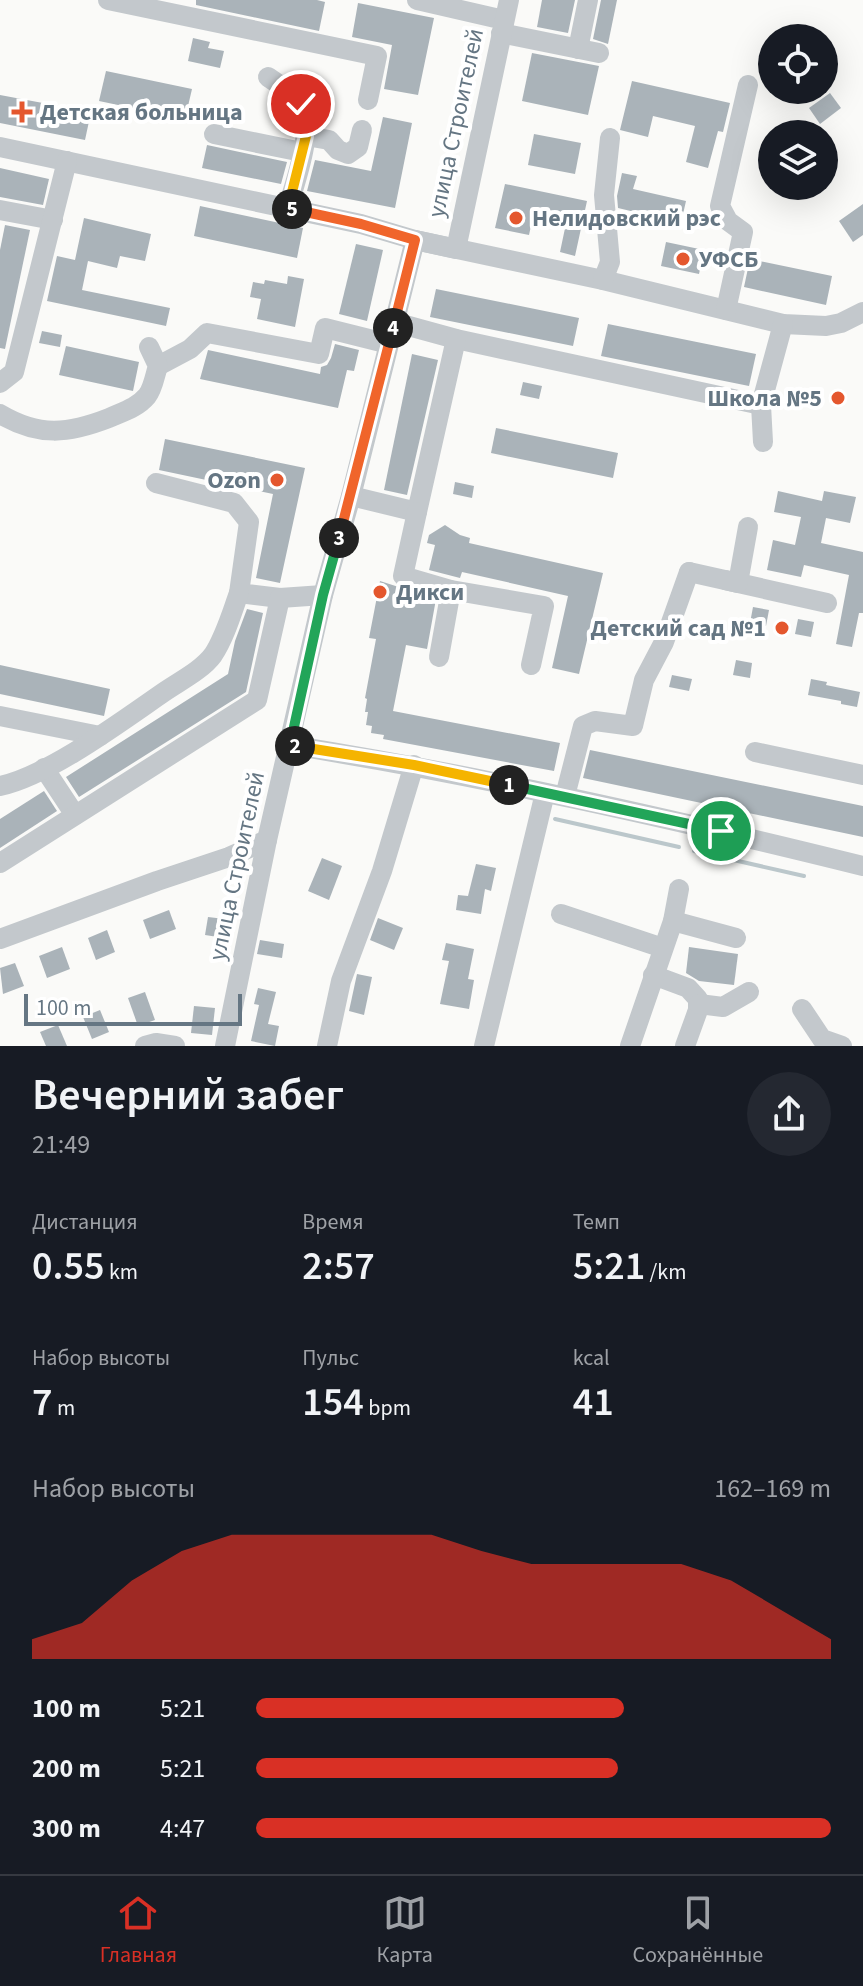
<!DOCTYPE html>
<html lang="ru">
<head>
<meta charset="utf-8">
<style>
	:root { --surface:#171b24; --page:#242831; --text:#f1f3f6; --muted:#9ea1a6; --line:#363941; --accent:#d93025 }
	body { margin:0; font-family:"Source Sans 3",sans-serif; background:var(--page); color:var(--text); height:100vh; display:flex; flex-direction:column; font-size:30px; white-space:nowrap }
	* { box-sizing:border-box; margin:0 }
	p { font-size:26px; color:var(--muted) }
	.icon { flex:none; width:44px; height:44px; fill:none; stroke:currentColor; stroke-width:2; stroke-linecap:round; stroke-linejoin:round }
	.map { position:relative; height:1046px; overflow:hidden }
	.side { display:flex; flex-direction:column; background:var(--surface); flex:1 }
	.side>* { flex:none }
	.buttons { position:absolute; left:758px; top:24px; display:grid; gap:16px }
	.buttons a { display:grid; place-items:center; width:80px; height:80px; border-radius:50%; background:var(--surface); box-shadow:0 8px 32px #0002; font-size:40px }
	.scale { position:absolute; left:24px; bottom:20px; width:218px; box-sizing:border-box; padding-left:8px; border:4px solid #657683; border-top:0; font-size:22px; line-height:28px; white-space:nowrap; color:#657683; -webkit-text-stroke:6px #fff; paint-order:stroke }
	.pin { position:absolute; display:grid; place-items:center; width:68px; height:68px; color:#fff; margin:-34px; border:4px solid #fff; border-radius:50%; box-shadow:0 2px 8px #0007 }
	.km { position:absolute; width:40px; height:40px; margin:-20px; border-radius:50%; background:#222; color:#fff; font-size:22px; line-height:40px; text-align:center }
	.round { display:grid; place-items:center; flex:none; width:84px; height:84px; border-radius:42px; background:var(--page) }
	.overview { display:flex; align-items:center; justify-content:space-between; height:136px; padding:0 32px }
	h1 { font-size:44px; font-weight:600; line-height:60px }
	.metrics { display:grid; grid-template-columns:repeat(3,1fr); gap:12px; height:136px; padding:8px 32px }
	.metrics div { display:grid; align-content:center }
	.metrics b { font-size:40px; font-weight:600 }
	.metrics small { font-size:22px; font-weight:400 }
	.metrics p { font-size:22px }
	.chart { height:224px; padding:16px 32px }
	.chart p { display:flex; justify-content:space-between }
	.chart svg { width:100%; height:144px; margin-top:8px; fill:var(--accent); opacity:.7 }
	ul { padding:0 32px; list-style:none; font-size:26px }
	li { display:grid; grid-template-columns:128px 96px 1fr; align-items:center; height:60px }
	li i { height:20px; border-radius:10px; background:var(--accent) }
	.menu { display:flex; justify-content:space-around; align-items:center; height:112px; border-top:2px solid var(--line); background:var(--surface); font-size:22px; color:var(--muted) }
	.menu a { display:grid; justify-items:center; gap:4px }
	.menu .active { color:var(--accent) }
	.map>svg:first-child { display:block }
</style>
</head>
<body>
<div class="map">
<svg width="863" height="1046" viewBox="0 0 863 1046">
	<rect width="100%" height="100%" fill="#fafaf8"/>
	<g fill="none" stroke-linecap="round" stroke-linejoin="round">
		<!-- stream -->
		<g stroke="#bbc7cb" stroke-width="4">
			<path d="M555 819 679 847"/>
			<path d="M694 851 804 876"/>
		</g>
	</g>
	<!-- building -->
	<g fill="#aab3b9">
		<path d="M196 0H317L325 2 319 31 196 5Z"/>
		<path d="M542 0H575L568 33 537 27Z"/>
		<path d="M601 0H617L608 44 593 39Z"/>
		<path d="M358 3 434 18 418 95 384 89 392 45 352 37Z"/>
		<path d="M193 38 210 42 208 48 224 51 220 68 188 61Z"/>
		<path d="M532 53 599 66 588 115 522 101Z"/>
		<path d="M106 71 192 89 185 119 99 101Z"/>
		<path d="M632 81 730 103 723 132 718 131 708 168 686 162 695 126 653 116 648 137 620 130Z"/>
		<path d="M830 93 841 108 820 124 809 108Z"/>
		<path d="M0 95 91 112 85 140 0 123Z"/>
		<path d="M383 117 412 123 395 208 307 191 315 160 371 171Z"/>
		<path d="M534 134 581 143 575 174 528 165Z"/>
		<path d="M207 145 287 162 281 184 202 168Z"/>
		<path d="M0 168 49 179 43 205 0 197Z"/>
		<path d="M622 173 637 176 633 189 686 201 681 223 618 208 617 196Z"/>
		<path d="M505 184 587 201 575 256 560 252 568 214 535 207 529 235 495 228Z"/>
		<path d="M863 204V235L853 242 839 221Z"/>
		<path d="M200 206 303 228 297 258 194 236Z"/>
		<path d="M84 218 151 234 145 261 120 256 117 268 88 261 82 290 170 308 166 326 47 301 57 256 75 260Z"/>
		<path d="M5 225 30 230 5 349 0 348V250Z"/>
		<path d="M666 242 704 250 699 274 661 266Z"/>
		<path d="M356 244 383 250 367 321 339 314Z"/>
		<path d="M750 259 832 276 826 305 744 287Z"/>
		<path d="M288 276 304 279 295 327 257 319 261 299 250 297 253 282 264 284 265 280 287 284Z"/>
		<path d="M436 289 579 318 573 346 430 317Z"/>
		<path d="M608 324 756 354 749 386 601 356Z"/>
		<path d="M42 331 62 335 60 347 39 343Z"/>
		<path d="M335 344 359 350 354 371 347 370 338 408 200 379 208 350 320 374 321 367 327 365 331 358Z"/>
		<path d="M66 346 139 362 133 391 59 375Z"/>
		<path d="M412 354 438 360 407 495 384 490Z"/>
		<path d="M523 382 542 386 539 399 520 395Z"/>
		<path d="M496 428 618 453 613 478 491 453Z"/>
		<path d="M165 439 305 468 280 583 256 578 273 494 159 470Z"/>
		<path d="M455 482 474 486 472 498 453 494Z"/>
		<path d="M778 491 822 501 824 491 856 497 850 523 826 518 821 543 863 552V613H859L852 647 836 644 849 575 804 565 801 577 767 570 773 540 795 545 801 517 774 512Z"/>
		<path d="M445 525 460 535 470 538 469 543 603 573 579 674 552 668 568 596 462 572 460 578 429 570 435 545 427 543 429 535Z"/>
		<path d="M380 581 436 599 427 649 406 645 393 711 560 743 554 771 383 739 384 735 371 733 372 726 366 725 368 712H365L367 699 365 698 376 639 369 638Z"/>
		<path d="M753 607 769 610 766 626 750 623Z"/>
		<path d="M247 609 263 613 246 692 79 797 66 777 228 674 235 641Z"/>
		<path d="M798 619 814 622 811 637 795 634Z"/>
		<path d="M736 660 752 663 750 678 733 675Z"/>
		<path d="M0 665 110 689 104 716 0 694Z"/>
		<path d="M672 675 692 679 689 691 669 687Z"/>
		<path d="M811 679 827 682 826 685 860 692 857 707 841 704V701L808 695Z"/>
		<path d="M590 750 863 806V837L583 778Z"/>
		<path d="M44 791 57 811 0 848V819Z"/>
		<path d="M322 858 342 866 329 900 308 891Z"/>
		<path d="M476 864 496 868 491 891 485 889 481 914 456 910 458 895 468 896Z"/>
		<path d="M169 910 176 929 150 939 143 920Z"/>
		<path d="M208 917 233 920 231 939 205 935Z"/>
		<path d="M378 918 403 928 394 950 370 940Z"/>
		<path d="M107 930 115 952 96 960 88 938Z"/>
		<path d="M260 940 284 944 282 958 257 954Z"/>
		<path d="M446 943 474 949 468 979 474 980 469 1009 440 1004 449 961 442 960Z"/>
		<path d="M62 947 70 969 47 978 39 956Z"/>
		<path d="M689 947 738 954 734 985 699 981 686 973Z"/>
		<path d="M15 963 24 986 3 994 0 968Z"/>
		<path d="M357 974 372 977 364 1015 349 1011Z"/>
		<path d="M258 988 276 992 268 1024 279 1026 275 1046 251 1041 259 1005 254 1004Z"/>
		<path d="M145 992 155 1020 138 1026 128 998Z"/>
		<path d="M194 1006 215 1008 212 1035 191 1033Z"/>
		<path d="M100 1010 109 1032 92 1039 83 1017Z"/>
		<path d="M58 1025 67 1046H46L40 1032Z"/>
	</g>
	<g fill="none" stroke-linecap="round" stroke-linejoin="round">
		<!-- minor -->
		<g stroke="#c3c8cc" stroke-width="20">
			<path d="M108 0 377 56 368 100"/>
			<path d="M417 0 504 20"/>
			<path d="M501 33 599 53"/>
			<path d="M578 49 588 0"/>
			<path d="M268 77C278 84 291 91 299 101 317 126 295 180 288 208"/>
			<path d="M214 134 302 152"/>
			<path d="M306 136 329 140 338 150 348 154 358 147 362 130"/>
			<path d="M0 147 361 224 415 240 603 280 783 324 826 326 841 323 863 312"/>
			<path d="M0 210 53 220"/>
			<path d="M603 280 610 262 604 195 610 138"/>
			<path d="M726 310 743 232 728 221 720 206 748 85"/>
			<path d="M394 322 456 339 761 405 783 324"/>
			<path d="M158 366 190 349 207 333 319 354 325 328 389 344"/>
			<path d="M0 383 14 372 67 161"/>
			<path d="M761 405 763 442"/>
			<path d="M0 414C39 437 68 434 109 418 122 412 137 408 147 396 153 389 155 375 158 366L149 347"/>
			<path d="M156 483 234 503 249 522 239 593 280 598"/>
			<path d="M351 496 417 512 456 339"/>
			<path d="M417 512 403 576 451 590 544 606 531 665"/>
			<path d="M689 572 827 603"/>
			<path d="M725 580 738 583 748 527"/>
			<path d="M439 657 451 590"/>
			<path d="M0 716 100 736"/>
			<path d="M290 745C483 776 673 819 863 866"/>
			<path d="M755 752 863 775"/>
			<path d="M44 768 75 815"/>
			<path d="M0 786C48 776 122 721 164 692 180 681 202 670 213 655 225 637 232 612 239 593"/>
			<path d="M565 796 583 726 595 721 633 726 644 680 664 642 689 572"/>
			<path d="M0 863 257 700 280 598 323 595"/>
			<path d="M561 914 663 948"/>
			<path d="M673 921 736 938"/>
			<path d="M0 939 157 881 229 857 267 840"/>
			<path d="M653 975 688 988 698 999V1010L685 1046"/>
			<path d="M699 1004 723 1007 749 992"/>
			<path d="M802 1009 822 1039 842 1046"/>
			<path d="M145 1046 156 1043 175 1046"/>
			<path d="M225 1046 267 840 323 595 351 496 415 240 456 249 509 0"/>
			<path d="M327 1046 341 981 382 871 414 765"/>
			<path d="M484 1046 545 793"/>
			<path d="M630 1046 673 921 679 889"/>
		</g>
	</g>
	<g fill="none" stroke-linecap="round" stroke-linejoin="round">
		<!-- split-1 casing -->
		<g stroke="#fff" stroke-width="16">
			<path id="split-1" d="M509 785 721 831"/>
		</g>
		<!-- split-2 casing -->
		<g stroke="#fff" stroke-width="16">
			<path id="split-2" d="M295 746 414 765 509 785"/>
		</g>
		<!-- split-3 casing -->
		<g stroke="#fff" stroke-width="16">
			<path id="split-3" d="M295 746 290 745 323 595 339 538"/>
		</g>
		<!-- split-4 casing -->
		<g stroke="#fff" stroke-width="16">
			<path id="split-4" d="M339 538 393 328"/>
		</g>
		<!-- split-5 casing -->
		<g stroke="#fff" stroke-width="16">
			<path id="split-5" d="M292 209 361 224 415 240 393 328"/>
		</g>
		<!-- split-6 casing -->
		<g stroke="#fff" stroke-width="16">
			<path id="split-6" d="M292 209 288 208 306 136 301 104"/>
		</g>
		<!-- split-1 -->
		<use href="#split-1" stroke="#22a559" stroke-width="10"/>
		<!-- split-2 -->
		<use href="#split-2" stroke="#f5b400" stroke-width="10"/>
		<!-- split-3 -->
		<use href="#split-3" stroke="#22a559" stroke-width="10"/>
		<!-- split-4 -->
		<use href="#split-4" stroke="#f0652b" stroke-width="10"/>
		<!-- split-5 -->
		<use href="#split-5" stroke="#f0652b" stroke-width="10"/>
		<!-- split-6 -->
		<use href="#split-6" stroke="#f5b400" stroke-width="10"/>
	</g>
	<!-- markers -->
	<g fill="#e4572e" stroke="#fff" stroke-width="3">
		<path d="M18 100h8v8h8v8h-8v8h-8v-8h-8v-8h8z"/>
		<circle cx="516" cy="218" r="8"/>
		<circle cx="683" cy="259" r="8"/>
		<circle cx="838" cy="398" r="8"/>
		<circle cx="277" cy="480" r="8"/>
		<circle cx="380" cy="592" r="8"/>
		<circle cx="782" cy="628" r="8"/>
	</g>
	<g text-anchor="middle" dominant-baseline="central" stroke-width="8" stroke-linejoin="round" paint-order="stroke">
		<!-- poi labels -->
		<g font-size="24" font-weight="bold" fill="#657683" stroke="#fff" text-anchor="start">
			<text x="40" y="112">Детская больница</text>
			<text x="532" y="218">Нелидовский рэс</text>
			<text x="699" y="259">УФСБ</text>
			<text x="822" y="398" text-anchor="end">Школа №5</text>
			<text x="261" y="480" text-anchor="end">Ozon</text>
			<text x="396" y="592">Дикси</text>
			<text x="766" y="628" text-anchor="end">Детский сад №1</text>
		</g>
		<!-- street labels -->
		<g font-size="24" fill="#657683" stroke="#fff">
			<text transform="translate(456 123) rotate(-78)">улица Строителей</text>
			<text transform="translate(237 866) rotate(-78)">улица Строителей</text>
		</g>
	</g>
</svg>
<div class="buttons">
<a><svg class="icon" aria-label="locate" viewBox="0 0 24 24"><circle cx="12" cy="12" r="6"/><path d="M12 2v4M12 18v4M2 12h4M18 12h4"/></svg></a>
<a><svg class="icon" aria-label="layers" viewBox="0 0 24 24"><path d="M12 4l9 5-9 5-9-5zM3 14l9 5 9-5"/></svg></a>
</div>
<div class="scale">100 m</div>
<div class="pin" style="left:721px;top:831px;background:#1e9e55"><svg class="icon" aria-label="arrive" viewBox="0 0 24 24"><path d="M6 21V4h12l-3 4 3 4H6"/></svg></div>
<div class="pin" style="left:301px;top:104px;background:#d93025"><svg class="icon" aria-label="check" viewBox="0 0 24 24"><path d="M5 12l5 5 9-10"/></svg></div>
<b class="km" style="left:509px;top:785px">1</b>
<b class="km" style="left:295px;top:746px">2</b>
<b class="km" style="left:339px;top:538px">3</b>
<b class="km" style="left:393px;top:328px">4</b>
<b class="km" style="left:292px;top:209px">5</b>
</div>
<section class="side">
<div class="overview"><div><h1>Вечерний забег</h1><p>21:49</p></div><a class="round"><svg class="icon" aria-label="share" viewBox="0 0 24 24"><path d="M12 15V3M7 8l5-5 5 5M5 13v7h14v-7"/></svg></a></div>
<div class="metrics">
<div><p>Дистанция</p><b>0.55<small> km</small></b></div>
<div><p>Время</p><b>2:57</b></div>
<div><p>Темп</p><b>5:21<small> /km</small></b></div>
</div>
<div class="metrics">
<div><p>Набор высоты</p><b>7<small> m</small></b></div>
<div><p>Пульс</p><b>154<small> bpm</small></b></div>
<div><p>kcal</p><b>41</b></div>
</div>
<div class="chart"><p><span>Набор высоты</span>162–169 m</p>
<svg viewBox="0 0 160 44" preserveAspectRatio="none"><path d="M0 44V38L10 33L20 20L30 11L40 6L50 6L60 6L70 6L80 6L90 11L100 15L110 15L120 15L130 15L140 20L150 29L160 38V44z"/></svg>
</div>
<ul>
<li><b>100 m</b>5:21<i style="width:64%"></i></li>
<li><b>200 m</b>5:21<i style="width:63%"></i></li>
<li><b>300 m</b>4:47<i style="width:100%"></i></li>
</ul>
</section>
<nav class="menu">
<a class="active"><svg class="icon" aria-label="home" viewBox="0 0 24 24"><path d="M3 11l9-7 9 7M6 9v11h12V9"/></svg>Главная</a>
<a><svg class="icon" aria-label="map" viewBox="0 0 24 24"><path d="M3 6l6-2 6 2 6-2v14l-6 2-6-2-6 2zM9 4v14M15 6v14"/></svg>Карта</a>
<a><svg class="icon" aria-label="saved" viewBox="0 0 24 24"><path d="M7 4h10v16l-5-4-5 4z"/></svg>Сохранённые</a>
</nav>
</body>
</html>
